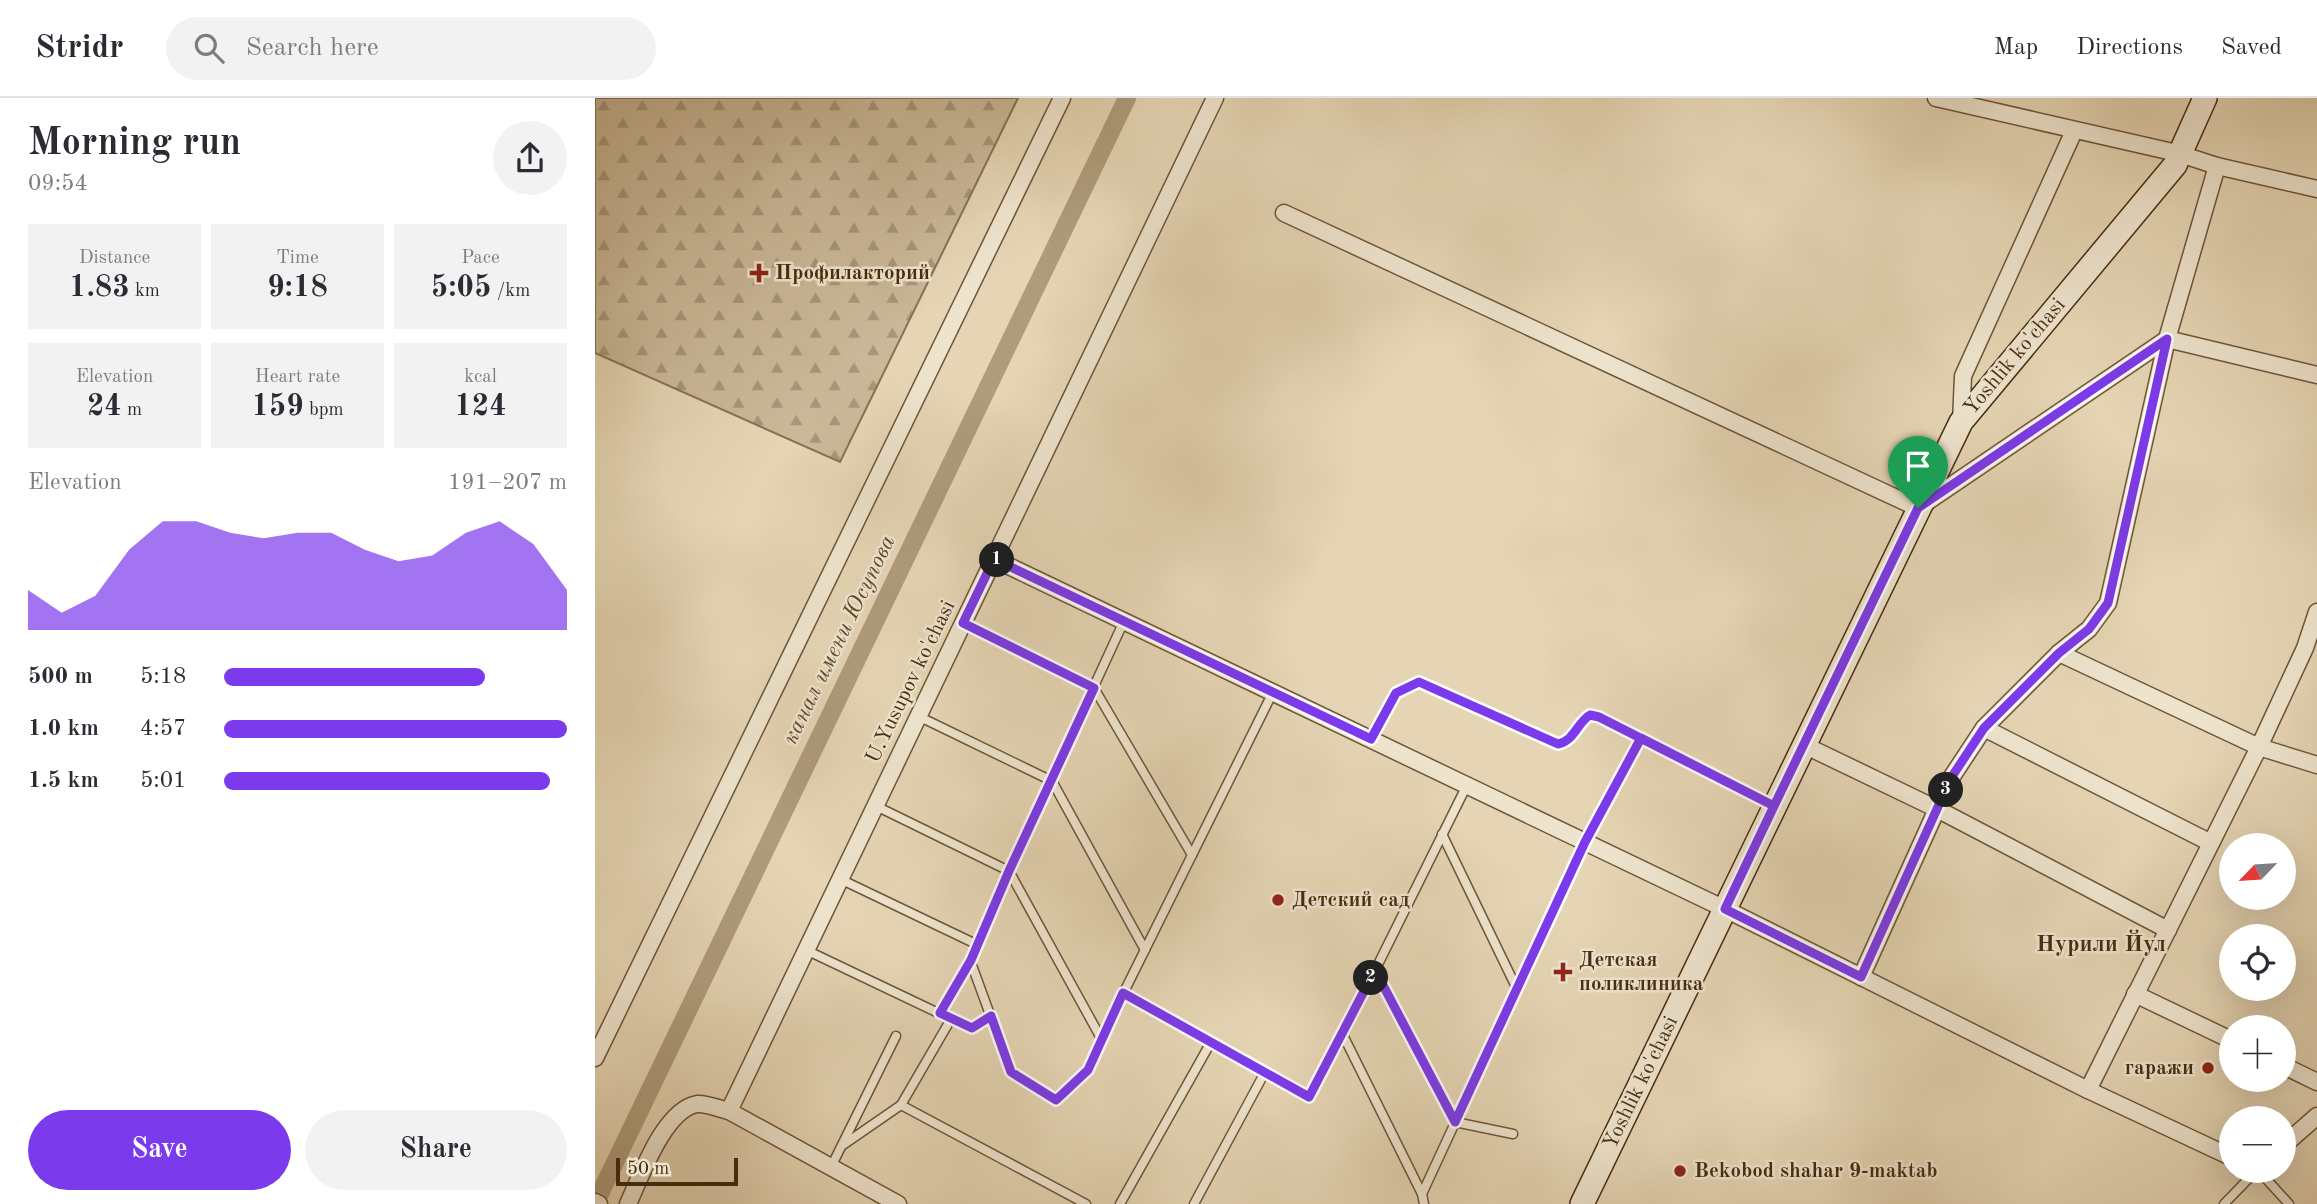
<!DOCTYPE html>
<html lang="en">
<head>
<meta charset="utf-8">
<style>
	:root { --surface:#fff; --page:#f2f2f3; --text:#2b2b33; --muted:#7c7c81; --line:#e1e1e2; --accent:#7c3aed }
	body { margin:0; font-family:"Old Standard TT",serif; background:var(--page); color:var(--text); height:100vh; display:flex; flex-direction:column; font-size:26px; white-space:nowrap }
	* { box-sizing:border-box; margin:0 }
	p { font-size:23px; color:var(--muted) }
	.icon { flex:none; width:38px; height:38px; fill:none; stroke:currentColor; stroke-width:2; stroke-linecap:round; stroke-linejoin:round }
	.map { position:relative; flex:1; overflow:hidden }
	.side { display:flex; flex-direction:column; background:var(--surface); width:595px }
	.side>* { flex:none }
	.needle { width:46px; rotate:245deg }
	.controls { position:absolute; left:1624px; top:735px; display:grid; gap:14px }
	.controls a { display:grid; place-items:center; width:77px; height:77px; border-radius:50%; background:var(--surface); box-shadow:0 7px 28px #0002; font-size:35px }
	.scale { position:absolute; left:21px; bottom:18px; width:122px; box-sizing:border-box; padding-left:7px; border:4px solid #472c0f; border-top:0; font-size:19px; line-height:24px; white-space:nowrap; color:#472c0f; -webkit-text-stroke:5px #eee4ce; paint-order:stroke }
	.pin { position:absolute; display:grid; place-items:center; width:60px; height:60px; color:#fff; margin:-72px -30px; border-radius:50% 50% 50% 0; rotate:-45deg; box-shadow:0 0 7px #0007 }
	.pin .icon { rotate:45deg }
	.km { position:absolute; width:35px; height:35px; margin:-18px; border-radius:50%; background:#222; color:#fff; font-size:19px; line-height:35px; text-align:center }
	.round { display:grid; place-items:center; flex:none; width:74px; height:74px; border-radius:37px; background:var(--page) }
	.summary { display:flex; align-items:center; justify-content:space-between; height:119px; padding:0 28px }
	h1 { font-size:38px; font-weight:700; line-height:52px }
	.figures { display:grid; grid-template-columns:repeat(3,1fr); gap:10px; height:119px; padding:7px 28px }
	.figures div { display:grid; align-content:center; border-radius:0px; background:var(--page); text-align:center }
	.figures b { font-size:30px; font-weight:700 }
	.figures small { font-size:19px; font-weight:400 }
	.figures p { font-size:19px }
	.chart { height:196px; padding:14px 28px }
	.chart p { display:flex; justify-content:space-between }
	.chart svg { width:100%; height:126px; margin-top:7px; fill:var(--accent); opacity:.7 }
	.cta { display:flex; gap:14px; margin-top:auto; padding:14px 28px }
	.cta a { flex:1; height:80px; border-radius:42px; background:var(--accent); color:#fff; font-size:28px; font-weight:700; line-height:80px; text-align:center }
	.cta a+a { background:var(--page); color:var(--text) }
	ul { padding:0 28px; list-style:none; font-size:23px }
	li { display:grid; grid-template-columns:112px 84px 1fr; align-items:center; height:52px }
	li i { height:18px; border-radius:9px; background:var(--accent) }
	header { display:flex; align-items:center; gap:42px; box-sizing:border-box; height:98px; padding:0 35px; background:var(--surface); border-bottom:2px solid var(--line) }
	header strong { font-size:33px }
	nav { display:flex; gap:38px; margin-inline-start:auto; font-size:24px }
	.search { width:490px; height:63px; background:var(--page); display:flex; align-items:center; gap:18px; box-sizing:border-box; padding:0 24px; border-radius:38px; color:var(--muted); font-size:26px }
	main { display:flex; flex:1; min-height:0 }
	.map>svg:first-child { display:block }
</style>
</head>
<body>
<header>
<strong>Stridr</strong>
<div class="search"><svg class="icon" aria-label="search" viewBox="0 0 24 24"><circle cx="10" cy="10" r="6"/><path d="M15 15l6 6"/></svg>Search here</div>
<nav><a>Map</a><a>Directions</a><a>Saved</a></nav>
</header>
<main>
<section class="side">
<div class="summary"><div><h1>Morning run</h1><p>09:54</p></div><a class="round"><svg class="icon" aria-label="share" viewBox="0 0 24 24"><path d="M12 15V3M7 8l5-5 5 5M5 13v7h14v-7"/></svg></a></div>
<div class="figures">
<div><p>Distance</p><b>1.83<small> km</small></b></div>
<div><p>Time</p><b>9:18</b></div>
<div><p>Pace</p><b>5:05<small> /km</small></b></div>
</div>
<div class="figures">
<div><p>Elevation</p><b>24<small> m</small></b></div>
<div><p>Heart rate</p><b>159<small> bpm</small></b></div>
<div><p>kcal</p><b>124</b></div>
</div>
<div class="chart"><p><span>Elevation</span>191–207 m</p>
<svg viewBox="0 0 160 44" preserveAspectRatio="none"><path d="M0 44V30L10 38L20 32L30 16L40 6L50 6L60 10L70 12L80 10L90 10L100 16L110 20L120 18L130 10L140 6L150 14L160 30V44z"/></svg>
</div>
<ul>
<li><b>500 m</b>5:18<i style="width:76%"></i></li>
<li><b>1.0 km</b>4:57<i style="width:100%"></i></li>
<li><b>1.5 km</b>5:01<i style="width:95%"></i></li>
</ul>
<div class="cta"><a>Save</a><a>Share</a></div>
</section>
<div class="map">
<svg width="1722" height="1106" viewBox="0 0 1722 1106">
	<defs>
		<pattern id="forest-firs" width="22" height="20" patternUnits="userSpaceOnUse" patternTransform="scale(1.75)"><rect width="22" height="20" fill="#cab898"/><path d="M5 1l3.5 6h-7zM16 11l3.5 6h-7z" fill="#a6967a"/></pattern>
	</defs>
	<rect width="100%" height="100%" fill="#e5d5b4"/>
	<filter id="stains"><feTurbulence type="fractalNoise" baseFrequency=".00286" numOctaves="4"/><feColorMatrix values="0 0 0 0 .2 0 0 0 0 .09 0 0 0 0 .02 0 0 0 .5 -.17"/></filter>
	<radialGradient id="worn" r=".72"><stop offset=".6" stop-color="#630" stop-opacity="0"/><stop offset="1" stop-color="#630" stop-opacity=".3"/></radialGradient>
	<!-- forest -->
	<path fill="url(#forest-firs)" stroke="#887254" stroke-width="2" d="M0 0H423L245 364 0 255Z"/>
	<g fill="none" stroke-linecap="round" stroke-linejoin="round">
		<!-- canal -->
		<path stroke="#af9c7c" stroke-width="18" d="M0 1106 532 0"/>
		<!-- lane casing -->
		<g stroke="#6e5638" stroke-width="11">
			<g id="lane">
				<path d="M368 525 499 590 597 757"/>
				<path d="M678 594 528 896 714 999 748 937"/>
				<path d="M323 618 457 683 550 852"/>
				<path d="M776 641 801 595 824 584 963 646C979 642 982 625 995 617L1004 619 1177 707"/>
				<path d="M281 708 414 773 507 942"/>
				<path d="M847 736 922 891"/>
				<path d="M245 781 383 847"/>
				<path d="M211 852 356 921 306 1007 491 1106"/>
				<path d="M780 872 860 1024 918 1036"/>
				<path d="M528 896 493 972 461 1002 416 974 375 862 414 773 529 523"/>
				<path d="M345 915 375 862"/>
				<path d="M356 921 377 930 396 918"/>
				<path d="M248 1047 306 1007"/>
				<path d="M236 1069 301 938"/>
				<path d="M1664 1073 1694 1106"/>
				<path d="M827 1096 748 937 872 687"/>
				<path d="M525 1106 616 944"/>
				<path d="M599 1106 670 974"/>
				<path d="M829 1106 827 1096 990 744 1046 640"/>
				<path d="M1629 1106 1661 1073"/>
			</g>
		</g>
		<!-- street casing -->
		<g stroke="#6e5638" stroke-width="19">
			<g id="street">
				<path d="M1341 0 1582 55 1622 68 1722 91"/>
				<path d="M689 115 1323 410 1572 241 1722 277"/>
				<path d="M1366 324 1368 278 1479 33"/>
				<path d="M399 461 1130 811 1493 992 1636 1059"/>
				<path d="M1464 555 1664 649 1722 667"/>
				<path d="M1389 630 1616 745"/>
				<path d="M1209 647 1342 711 1573 832"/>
				<path d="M1266 879 1356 680 1389 630 1464 555 1494 531 1513 505 1572 241 1622 68"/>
				<path d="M1540 896 1636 942"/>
				<path d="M0 960 467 0"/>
				<path d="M1689 968 1722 984"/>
				<path d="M1493 992 1664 649 1710 550 1722 514"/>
				<path d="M1689 1047 1722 1018"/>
				<path d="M0 1104 4 1106"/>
				<path d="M33 1106C46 1078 69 1012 102 1006 111 1005 125 1011 134 1013"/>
				<path d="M303 1106 134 1013 620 0"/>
			</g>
		</g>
		<!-- secondary casing -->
		<g stroke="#472c0f" stroke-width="26">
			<path id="secondary" d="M987 1106 1366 324 1580 67 1610 0"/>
		</g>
		<!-- lane -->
		<use href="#lane" stroke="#eee4ce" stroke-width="8"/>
		<!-- street -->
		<use href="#street" stroke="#eee4ce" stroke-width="16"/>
		<!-- secondary -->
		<use href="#secondary" stroke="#eee4ce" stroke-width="23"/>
	</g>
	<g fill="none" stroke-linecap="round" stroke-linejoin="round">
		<!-- route casing -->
		<g stroke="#fff" stroke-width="14">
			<path id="route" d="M1323 410 1179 708 1004 619 995 617C982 625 979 643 963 646L824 584 801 595 776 641 399 461 368 525 499 590 414 773 376 862 345 915 377 930 396 918 416 974 461 1002 493 972 528 895 714 999 780 872 860 1024 990 744 1046 640 1179 708 1130 811 1266 879 1356 680 1389 630 1464 555 1494 531 1513 505 1572 241 1323 410"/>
		</g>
		<!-- route -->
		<use href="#route" stroke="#7c3aed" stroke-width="9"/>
	</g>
	<!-- markers -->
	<g fill="#8f2418" stroke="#eee4ce" stroke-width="2.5">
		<path d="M160.5 164.5h7v7h7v7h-7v7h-7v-7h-7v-7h7z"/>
		<circle cx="683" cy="802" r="7"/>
		<path d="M964.5 863.5h7v7h7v7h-7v7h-7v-7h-7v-7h7z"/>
		<circle cx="1613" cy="970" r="7"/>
		<circle cx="1085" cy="1073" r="7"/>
	</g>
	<g text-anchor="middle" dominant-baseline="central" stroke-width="5" stroke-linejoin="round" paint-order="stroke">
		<!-- poi labels -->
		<g font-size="21" font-weight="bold" fill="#472c0f" stroke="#eee4ce" text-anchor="start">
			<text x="180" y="175">Профилакторий</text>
			<text x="697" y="802">Детский сад</text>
			<text x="984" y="862">Детская<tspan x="984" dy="24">поликлиника</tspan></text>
			<text x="1599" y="970" text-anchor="end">гаражи</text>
			<text x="1099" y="1073">Bekobod shahar 9-maktab</text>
		</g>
		<!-- street labels -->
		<g font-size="21" fill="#472c0f" stroke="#eee4ce">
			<text transform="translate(1420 259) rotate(-50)">Yoshlik ko'chasi</text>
			<text transform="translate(316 584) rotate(-64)">U.Yusupov ko'chasi</text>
			<text transform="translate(1046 985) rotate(-64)">Yoshlik ko'chasi</text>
		</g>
		<!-- water labels -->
		<g font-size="23" font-style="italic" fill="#61482a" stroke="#eee4ce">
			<text transform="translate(244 542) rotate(-64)">канал имени Юсупова</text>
		</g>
		<!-- neighbourhood labels -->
		<g font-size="23" font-weight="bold" fill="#472c0f" stroke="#eee4ce">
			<text x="1506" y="846">Нурили Йул</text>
		</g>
	</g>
	<rect width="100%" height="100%" filter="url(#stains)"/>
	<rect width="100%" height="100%" fill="url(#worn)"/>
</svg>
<div class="controls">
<a><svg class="needle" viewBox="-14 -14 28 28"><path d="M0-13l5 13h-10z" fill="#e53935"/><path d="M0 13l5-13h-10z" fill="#7c7c81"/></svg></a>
<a><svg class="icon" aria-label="locate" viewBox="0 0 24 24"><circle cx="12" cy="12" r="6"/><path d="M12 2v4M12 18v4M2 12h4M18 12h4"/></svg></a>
<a>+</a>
<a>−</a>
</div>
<div class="scale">50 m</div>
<div class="pin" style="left:1323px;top:410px;background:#1e9e55"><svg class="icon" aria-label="arrive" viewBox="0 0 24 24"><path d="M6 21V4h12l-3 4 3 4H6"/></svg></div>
<b class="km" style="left:402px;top:462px">1</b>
<b class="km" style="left:776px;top:880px">2</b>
<b class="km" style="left:1351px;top:692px">3</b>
</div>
</main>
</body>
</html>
